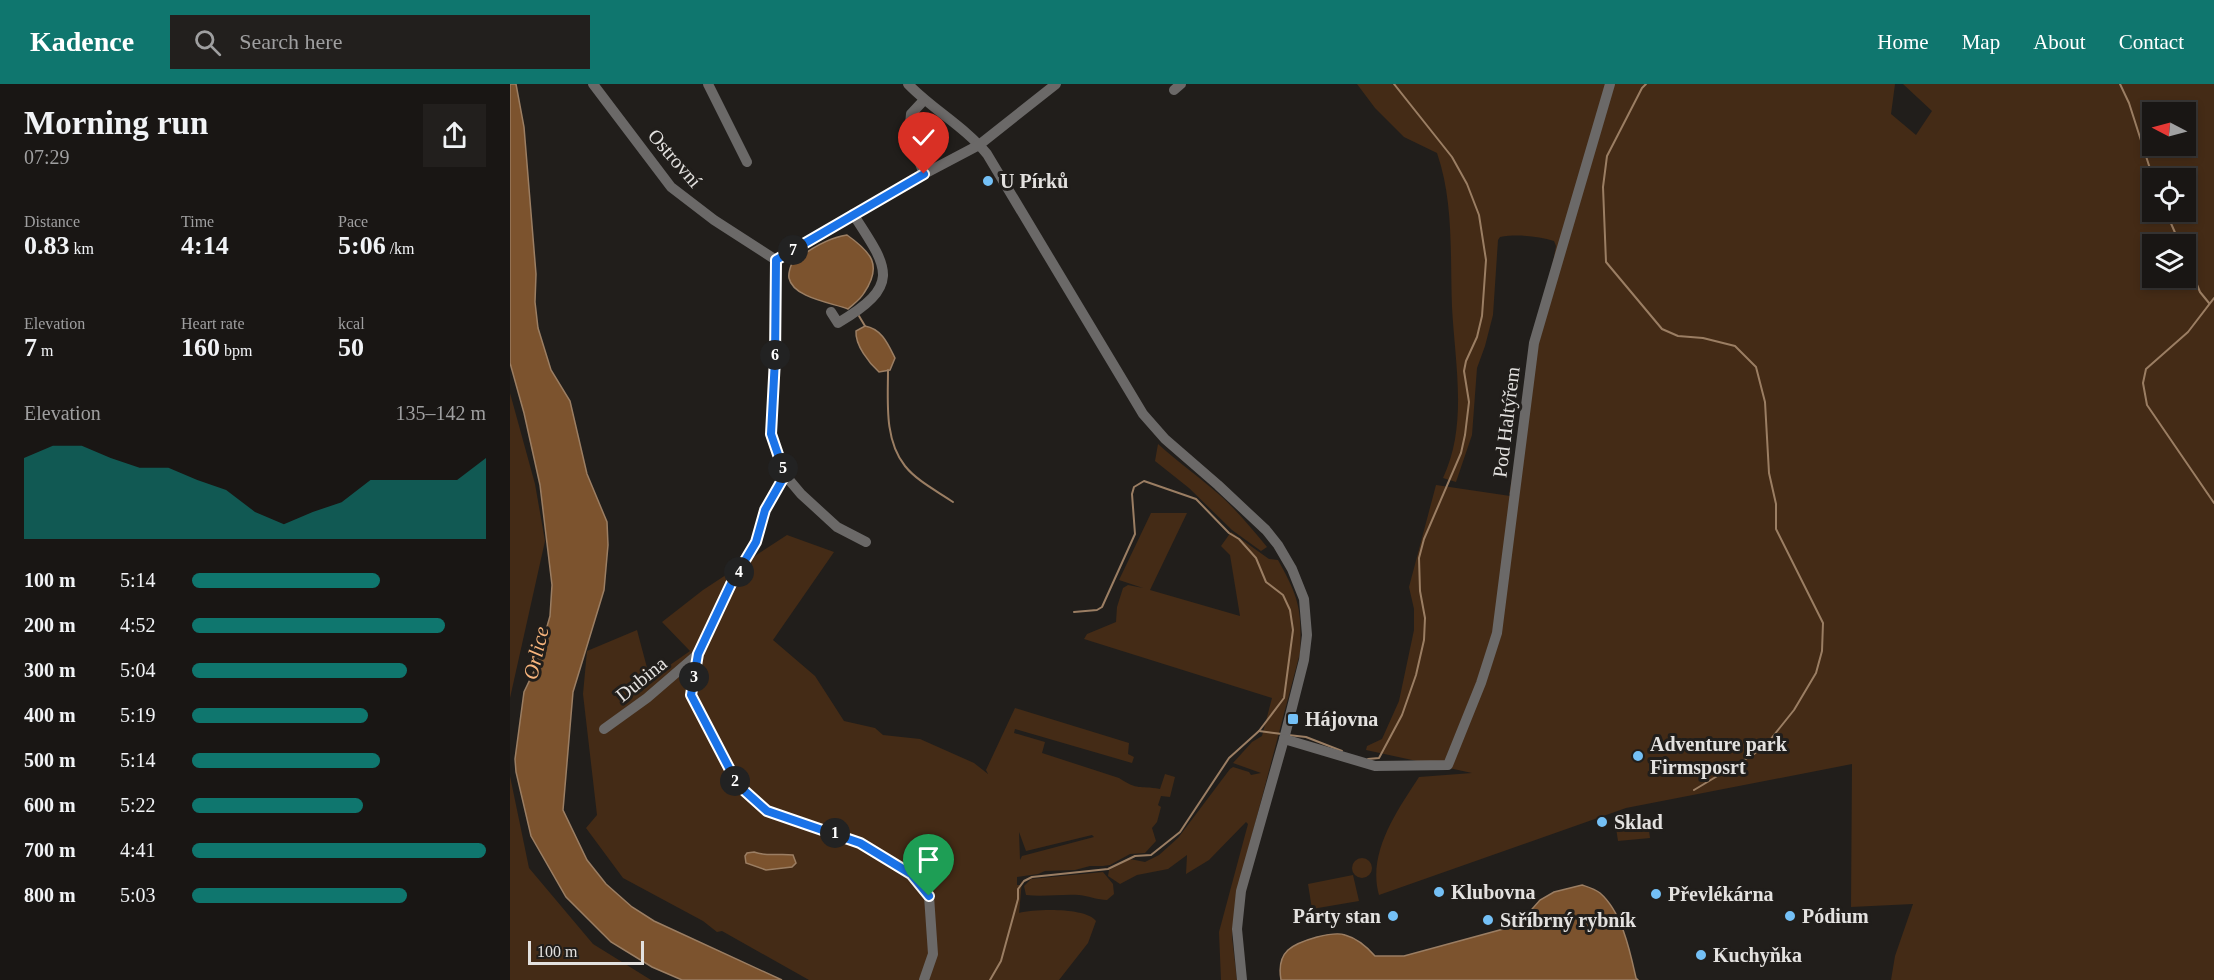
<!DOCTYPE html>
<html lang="en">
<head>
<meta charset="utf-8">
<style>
	:root { --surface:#191614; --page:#221f1d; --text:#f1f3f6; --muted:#9f9fa0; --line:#373534; --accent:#0f766e }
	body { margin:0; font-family:Georgia,serif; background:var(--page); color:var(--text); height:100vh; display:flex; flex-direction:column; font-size:22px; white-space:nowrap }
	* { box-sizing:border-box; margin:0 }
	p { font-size:20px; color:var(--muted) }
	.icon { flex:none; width:33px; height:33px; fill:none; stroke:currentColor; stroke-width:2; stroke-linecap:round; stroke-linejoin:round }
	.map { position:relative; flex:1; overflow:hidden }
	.panel { display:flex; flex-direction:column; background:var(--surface); width:510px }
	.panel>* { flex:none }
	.needle { width:39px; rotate:276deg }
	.controls { position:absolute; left:1632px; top:18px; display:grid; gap:12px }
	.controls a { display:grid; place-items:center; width:54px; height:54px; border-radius:0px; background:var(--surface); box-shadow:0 3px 9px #0003,0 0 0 2px var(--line); font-size:30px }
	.scale { position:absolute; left:18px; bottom:15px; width:116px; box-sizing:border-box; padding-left:6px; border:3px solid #e3e1df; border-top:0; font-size:16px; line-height:21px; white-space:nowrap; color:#e3e1df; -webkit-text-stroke:4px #211e1b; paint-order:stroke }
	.pin { position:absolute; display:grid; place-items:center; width:51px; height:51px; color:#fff; margin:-62px -26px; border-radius:50% 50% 50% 0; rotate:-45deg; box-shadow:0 0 6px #0007 }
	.pin .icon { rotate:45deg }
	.km { position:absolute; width:30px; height:30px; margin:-15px; border-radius:50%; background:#222; color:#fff; font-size:16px; line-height:30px; text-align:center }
	.round { display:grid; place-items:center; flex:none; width:63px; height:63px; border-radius:0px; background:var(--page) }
	.overview { display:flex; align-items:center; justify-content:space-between; height:102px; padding:0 24px }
	h1 { font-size:33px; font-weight:700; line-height:45px }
	.metrics { display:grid; grid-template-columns:repeat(3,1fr); gap:9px; height:102px; padding:6px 24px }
	.metrics div { display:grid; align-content:center }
	.metrics b { font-size:26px; font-weight:700 }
	.metrics small { font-size:16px; font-weight:400 }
	.metrics p { font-size:16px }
	.chart { height:168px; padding:12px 24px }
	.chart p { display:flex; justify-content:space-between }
	.chart svg { width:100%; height:108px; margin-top:6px; fill:var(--accent); opacity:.7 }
	ul { padding:0 24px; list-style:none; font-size:20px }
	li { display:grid; grid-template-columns:96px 72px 1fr; align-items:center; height:45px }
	li i { height:15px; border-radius:8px; background:var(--accent) }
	header { display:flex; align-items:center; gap:36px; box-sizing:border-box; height:84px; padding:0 30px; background:var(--accent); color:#fff }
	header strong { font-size:28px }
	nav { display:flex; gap:33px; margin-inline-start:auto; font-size:21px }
	.search { width:420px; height:54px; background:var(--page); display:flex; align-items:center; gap:15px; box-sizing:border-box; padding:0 21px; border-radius:0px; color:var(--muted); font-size:22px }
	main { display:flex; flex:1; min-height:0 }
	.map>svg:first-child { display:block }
</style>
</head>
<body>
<header>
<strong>Kadence</strong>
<div class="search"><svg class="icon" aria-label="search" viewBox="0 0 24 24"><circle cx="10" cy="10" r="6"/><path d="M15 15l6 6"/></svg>Search here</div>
<nav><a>Home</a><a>Map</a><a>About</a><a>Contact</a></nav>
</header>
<main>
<section class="panel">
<div class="overview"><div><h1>Morning run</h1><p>07:29</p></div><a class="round"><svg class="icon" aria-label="share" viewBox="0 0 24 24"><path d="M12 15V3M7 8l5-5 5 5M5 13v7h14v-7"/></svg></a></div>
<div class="metrics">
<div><p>Distance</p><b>0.83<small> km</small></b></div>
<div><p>Time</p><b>4:14</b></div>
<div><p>Pace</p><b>5:06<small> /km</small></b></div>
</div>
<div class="metrics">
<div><p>Elevation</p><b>7<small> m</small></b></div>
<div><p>Heart rate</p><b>160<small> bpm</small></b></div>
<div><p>kcal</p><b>50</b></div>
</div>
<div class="chart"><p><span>Elevation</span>135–142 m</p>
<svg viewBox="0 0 160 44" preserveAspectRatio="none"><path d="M0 44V11L10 6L20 6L30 11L40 15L50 15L60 20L70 24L80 33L90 38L100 33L110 29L120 20L130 20L140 20L150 20L160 11V44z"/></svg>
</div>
<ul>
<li><b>100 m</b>5:14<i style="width:64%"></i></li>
<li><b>200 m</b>4:52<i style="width:86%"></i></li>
<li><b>300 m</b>5:04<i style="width:73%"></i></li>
<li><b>400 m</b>5:19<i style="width:60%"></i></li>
<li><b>500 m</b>5:14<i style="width:64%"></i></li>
<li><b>600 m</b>5:22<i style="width:58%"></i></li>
<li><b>700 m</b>4:41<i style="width:100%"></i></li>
<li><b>800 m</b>5:03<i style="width:73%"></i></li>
</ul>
</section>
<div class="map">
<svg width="1704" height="896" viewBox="0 0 1704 896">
	<rect width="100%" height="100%" fill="#211e1b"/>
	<!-- green -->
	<g fill="#442b16" fill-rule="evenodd">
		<path d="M847 0H1385L1381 30 1406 51 1422 27 1393 0H1704V896H1381L1385 872 1403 820 1341 823 1342 680 1116 724 869 811C857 769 887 727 909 693L962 689 856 666 857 662 872 655 889 617 904 546V525L899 503 926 401 1007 413 999 410 1046 162 1044 157C1027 152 1007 150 990 153L988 156 983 231 975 262 967 284 962 351 946 398 933 394C958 341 945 280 942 223 940 172 944 118 927 69L894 53 865 24ZM1642 28H1676V62H1642ZM1642 94H1676V128H1642ZM1642 160H1676V194H1642Z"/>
		<path d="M0 309 25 400 35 457 0 614Z"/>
		<path d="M648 360C669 379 692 395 713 414 729 429 743 446 757 463L751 467 722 446 679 404 645 377Z"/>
		<path d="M641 429H677L640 506 730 532 720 471 711 462 721 448 759 475 768 476C789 514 792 525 790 569L726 812 722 853 727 896H711L709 848 738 740 736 738 699 776 676 790 677 771 658 785 627 791 610 800 598 792 599 786 620 775 635 778 649 771 668 754 720 685 723 683 739 688 741 691 751 689 723 679 742 658 752 652 762 614 574 555 577 550 606 538 607 523 613 504 618 501 633 504 609 496Z"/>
		<path d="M277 451 324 468 263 556 305 592 334 637 365 644 373 651 410 655 464 679 478 690 476 686 505 624 619 659 618 670 624 673 622 679 505 645 504 649 535 658 532 669 609 694C629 707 628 701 650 705L655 690 665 693 660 713 651 712 648 721 651 723 647 738 642 744 646 757 635 769 620 770 600 781 593 782H580L565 786 535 787 528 790 507 793V801H510L512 797 509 829C525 825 575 823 586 837L578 859 549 896H299L212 847 207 848 193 837 113 794 76 744 87 731 73 610 77 567 127 546 140 595 180 567 152 538 193 506ZM509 748 516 767 582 751 584 753 512 772 510 776Z"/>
		<path d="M0 692 19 784 83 860 141 896H0Z"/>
		<path d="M1137 732 1140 754 1108 757 1105 737Z"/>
		<circle cx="852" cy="784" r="10"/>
		<path d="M593 788 603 800 604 810 597 816C588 816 579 812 569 811 551 810 534 813 516 811L514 802 521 795Z"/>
		<path d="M843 791 849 817 802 825 798 800Z"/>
	</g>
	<!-- water -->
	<g fill="#7c532e" stroke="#9b7e63" stroke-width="1.5">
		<path d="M0 0H6L14 43 26 190 25 218 28 244 41 286 60 317 77 390 97 438 98 461 94 506 63 608 53 726 77 776 96 800 122 823 144 837 272 896H172L142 883 101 858 56 813 21 752 6 688 5 675 14 608 25 585 40 532 42 501 30 401 14 329 0 279Z"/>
		<path d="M337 151C361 168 373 181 354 209 350 216 342 221 338 225 323 219 283 214 279 194 278 189 280 184 282 179 297 167 317 154 337 151Z"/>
		<path d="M355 242C372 245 378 260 385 274L380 286 369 288C359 279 345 261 346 247Z"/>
		<path d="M244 768C257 773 269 769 283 771L286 779 282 783 256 786 236 779 235 772 237 769Z"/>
		<path d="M1072 801C1078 803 1085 805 1090 809 1112 828 1120 867 1126 894L1128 896H771C766 867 782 860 807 853 815 851 827 848 835 851 846 854 857 863 865 872H894L1008 841 1030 816 1044 808Z"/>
	</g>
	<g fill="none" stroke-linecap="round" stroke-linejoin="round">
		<!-- stream -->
		<g stroke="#9b7e63" stroke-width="2">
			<path d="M1136 0 1132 4 1097 72 1093 103 1096 178 1152 245 1168 252 1193 254 1225 262 1246 283 1255 318 1259 389 1266 420V445L1313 539 1312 567 1306 589 1284 626 1260 656 1244 670 1184 706"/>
			<path d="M1610 0 1619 19 1643 94"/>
			<path d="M1656 128 1670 160"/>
			<path d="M1676 174 1690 208 1699 219"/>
			<path d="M1704 214 1678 248 1636 285 1633 299 1637 321 1704 419"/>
			<path d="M349 232 355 242"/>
			<path d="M378 286C378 317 374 356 395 382 407 397 427 407 443 418"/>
			<path d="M749 647 772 650"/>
			<path d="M778 651 796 653 832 667"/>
			<path d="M858 675 869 674 892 631 906 591 914 556 915 534 910 507 909 474 914 455 951 369 955 351 959 318 954 287 956 277 967 253 972 232 976 176 969 131 957 100 942 73 884 0"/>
			<path d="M480 896 491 877 508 815V805L514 797 522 793 598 785 625 772 641 771 670 748 719 674 749 647 774 614 783 546 780 526 773 511 756 498 746 474 729 455 719 449 686 415 634 397 624 403 622 410 625 450 592 523 587 526 564 528"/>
		</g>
		<!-- minor -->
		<g stroke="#6b6968" stroke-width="10">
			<path d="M83 0 161 103 204 136 266 176"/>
			<path d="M198 0 237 78"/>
			<path d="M398 0C422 25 455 43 477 70L633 330 655 355 708 401 756 446 768 461 782 485 794 515 797 551 794 576 774 655 731 807 727 845 732 896"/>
			<path d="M664 6 671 0"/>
			<path d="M414 16 401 30 399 51 414 90"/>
			<path d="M321 228 328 239C392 201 379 185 343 130"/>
			<path d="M275 391 255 426 246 458 221 500 188 570 181 611 228 701 257 727 350 759 401 790 419 812 423 870 414 896"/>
			<path d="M356 458 327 443 291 410 275 391 261 350 265 275 266 176 414 90 469 61 546 0"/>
			<path d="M94 645 137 614 188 570"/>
			<path d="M774 655 865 682 938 681 971 599 987 549 1024 259 1100 0"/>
		</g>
	</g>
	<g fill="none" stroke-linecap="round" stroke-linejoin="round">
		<!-- route casing -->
		<g stroke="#fff" stroke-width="12">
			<path id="route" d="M414 90 266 176 265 275 261 350 275 391 255 426 246 458 221 500 188 570 181 611 228 701 257 727 350 759 401 790 419 812"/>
		</g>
		<!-- route -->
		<use href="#route" stroke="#1a73e8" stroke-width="8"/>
	</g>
	<!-- markers -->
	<g fill="#74c0f6" stroke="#211e1b" stroke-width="2">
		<circle cx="478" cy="97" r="6"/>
		<rect x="777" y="629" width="12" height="12" rx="3"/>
		<circle cx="1128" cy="672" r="6"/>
		<circle cx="1092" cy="738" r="6"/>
		<circle cx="929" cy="808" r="6"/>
		<circle cx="1146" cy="810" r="6"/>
		<circle cx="883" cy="832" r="6"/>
		<circle cx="1280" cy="832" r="6"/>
		<circle cx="978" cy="836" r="6"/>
		<circle cx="1191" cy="871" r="6"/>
	</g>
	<g text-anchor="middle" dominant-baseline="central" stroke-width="6" stroke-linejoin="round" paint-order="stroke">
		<!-- street labels -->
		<g font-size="20" fill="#e3e1df" stroke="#211e1b">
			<text transform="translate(165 74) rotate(49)">Ostrovní</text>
			<text transform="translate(996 338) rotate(-83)">Pod Haltýřem</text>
			<text transform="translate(131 595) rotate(-39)">Dubina</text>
		</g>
		<!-- poi labels -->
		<g font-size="20" font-weight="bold" fill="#e3e1df" stroke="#211e1b" text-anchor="start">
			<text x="490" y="97">U Pírků</text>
			<text x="795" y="635">Hájovna</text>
			<text x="1140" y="660">Adventure park<tspan x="1140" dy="23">Firmsposrt</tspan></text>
			<text x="1104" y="738">Sklad</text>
			<text x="941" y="808">Klubovna</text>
			<text x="1158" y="810">Převlékárna</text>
			<text x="871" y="832" text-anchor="end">Párty stan</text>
			<text x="1292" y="832">Pódium</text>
			<text x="990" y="836">Stříbrný rybník</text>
			<text x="1203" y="871">Kuchyňka</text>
		</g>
		<!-- water labels -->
		<g font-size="21" font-style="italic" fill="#f8b57d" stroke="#211e1b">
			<text transform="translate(26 569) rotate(-77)">Orlice</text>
		</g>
	</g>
</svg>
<div class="controls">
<a><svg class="needle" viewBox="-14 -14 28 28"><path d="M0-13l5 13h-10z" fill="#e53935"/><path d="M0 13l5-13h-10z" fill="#9f9fa0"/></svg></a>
<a><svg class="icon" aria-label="locate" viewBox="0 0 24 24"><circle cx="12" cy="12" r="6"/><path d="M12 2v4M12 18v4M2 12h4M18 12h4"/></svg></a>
<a><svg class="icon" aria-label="layers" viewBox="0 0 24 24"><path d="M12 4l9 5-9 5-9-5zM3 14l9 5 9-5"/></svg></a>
</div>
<div class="scale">100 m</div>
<div class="pin" style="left:419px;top:812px;background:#1e9e55"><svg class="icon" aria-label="arrive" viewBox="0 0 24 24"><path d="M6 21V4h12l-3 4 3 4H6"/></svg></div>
<div class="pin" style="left:414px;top:90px;background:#d93025"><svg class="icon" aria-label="check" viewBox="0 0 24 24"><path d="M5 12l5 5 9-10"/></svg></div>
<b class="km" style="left:325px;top:749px">1</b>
<b class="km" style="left:225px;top:697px">2</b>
<b class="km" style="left:184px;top:593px">3</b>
<b class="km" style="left:229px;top:488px">4</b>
<b class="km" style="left:273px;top:384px">5</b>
<b class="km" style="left:265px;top:271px">6</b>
<b class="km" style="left:283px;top:166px">7</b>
</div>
</main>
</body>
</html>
